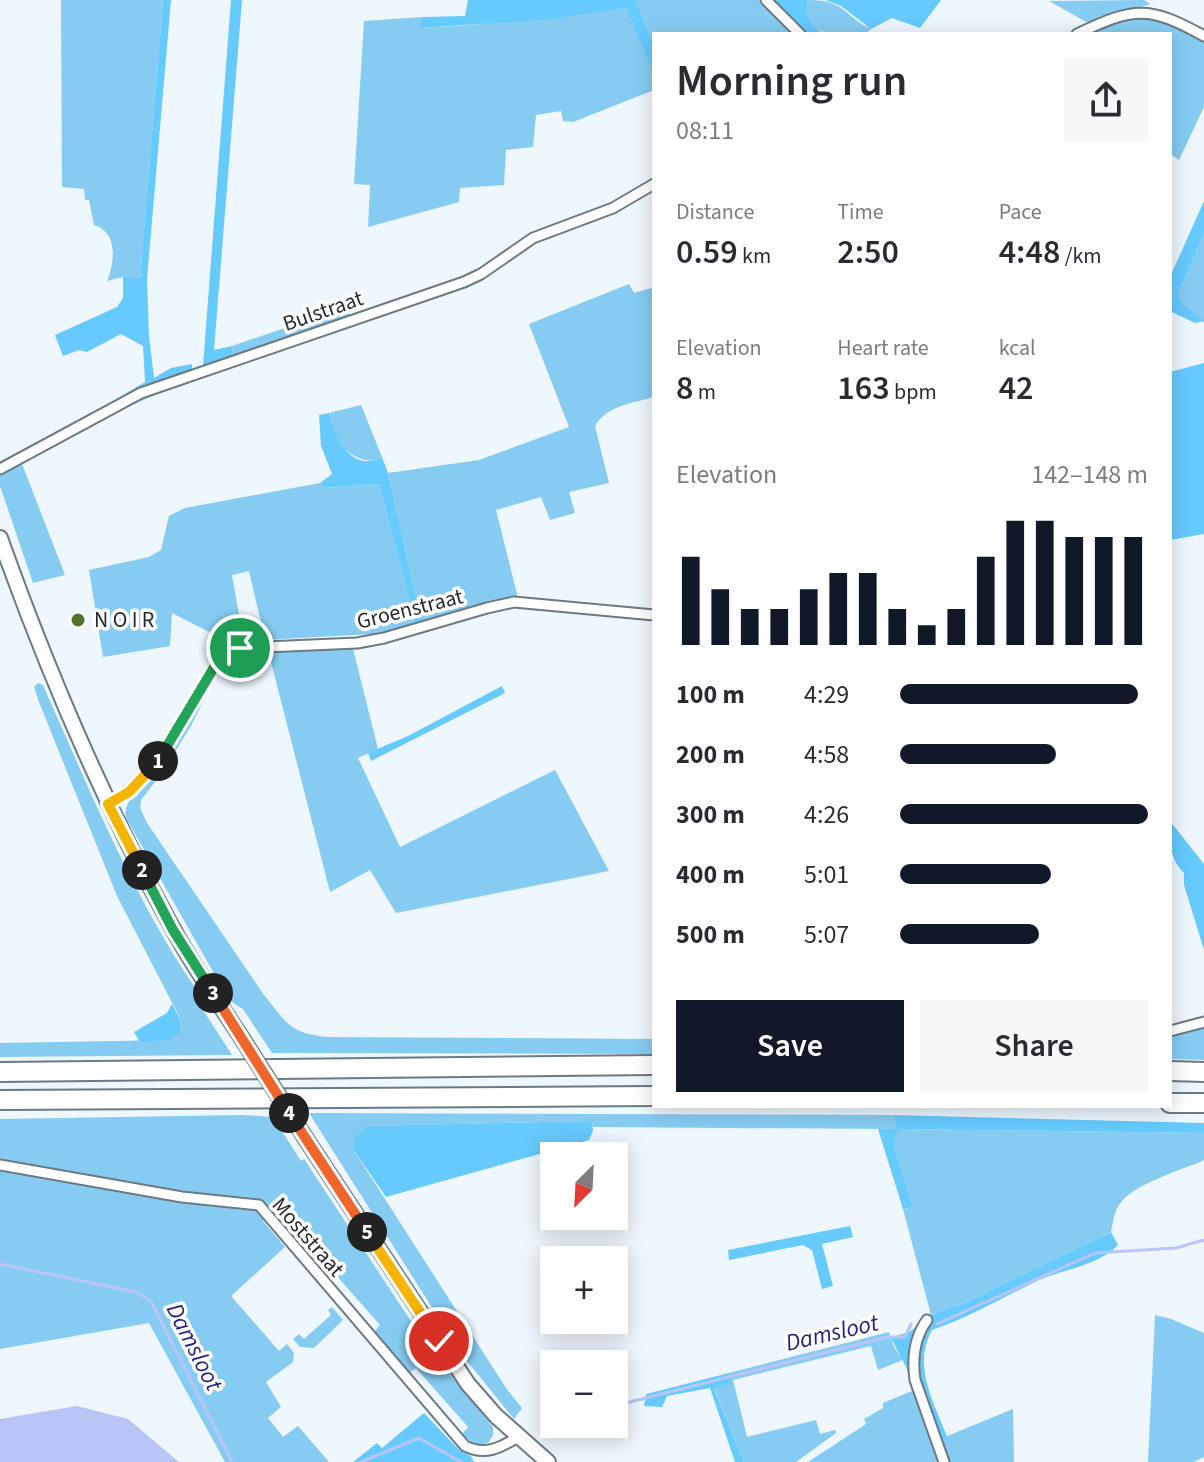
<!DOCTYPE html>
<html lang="en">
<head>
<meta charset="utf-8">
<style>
	:root { --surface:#fff; --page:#f7f7f7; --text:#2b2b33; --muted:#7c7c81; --accent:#111827 }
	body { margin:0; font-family:"Source Sans 3",sans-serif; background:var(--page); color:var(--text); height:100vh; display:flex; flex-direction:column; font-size:30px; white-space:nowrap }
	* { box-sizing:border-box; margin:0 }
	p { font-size:26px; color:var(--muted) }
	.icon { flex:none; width:44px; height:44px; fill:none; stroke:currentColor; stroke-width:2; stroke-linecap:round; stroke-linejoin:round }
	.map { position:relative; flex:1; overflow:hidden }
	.panel { position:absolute; left:652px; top:32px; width:520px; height:1076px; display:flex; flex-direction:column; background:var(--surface); border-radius:0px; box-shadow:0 4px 20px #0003 }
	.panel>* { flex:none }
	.needle { width:52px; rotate:204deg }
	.buttons { position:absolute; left:540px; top:1142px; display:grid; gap:16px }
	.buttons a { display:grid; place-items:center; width:88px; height:88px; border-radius:0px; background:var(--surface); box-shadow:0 4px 20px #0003; font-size:40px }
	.pin { position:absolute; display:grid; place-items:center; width:68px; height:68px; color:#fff; margin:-34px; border:4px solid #fff; border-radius:50%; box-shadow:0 2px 8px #0007 }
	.km { position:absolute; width:40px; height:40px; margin:-20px; border-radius:50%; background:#222; color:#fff; font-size:22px; line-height:40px; text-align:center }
	.round { display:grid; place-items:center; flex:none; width:84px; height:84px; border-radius:0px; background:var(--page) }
	.headline { display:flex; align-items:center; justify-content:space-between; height:136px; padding:0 24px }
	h1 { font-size:44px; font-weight:600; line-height:60px }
	.metrics { display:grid; grid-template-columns:repeat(3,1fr); gap:12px; height:136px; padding:8px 24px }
	.metrics div { display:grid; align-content:center }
	.metrics b { font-size:34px; font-weight:600 }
	.metrics small { font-size:22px; font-weight:400 }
	.metrics p { font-size:22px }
	.chart { height:224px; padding:16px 24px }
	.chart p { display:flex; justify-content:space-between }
	.chart svg { width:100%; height:144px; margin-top:8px; stroke:var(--accent); stroke-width:6 }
	.primary-button { display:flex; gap:16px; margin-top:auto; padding:16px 24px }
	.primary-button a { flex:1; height:92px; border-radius:0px; background:var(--accent); color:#fff; font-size:32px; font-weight:600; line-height:92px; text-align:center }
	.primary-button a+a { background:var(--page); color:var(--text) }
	ul { padding:0 24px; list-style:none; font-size:26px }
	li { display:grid; grid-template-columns:128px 96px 1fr; align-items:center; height:60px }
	li i { height:20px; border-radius:10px; background:var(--accent) }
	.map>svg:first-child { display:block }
</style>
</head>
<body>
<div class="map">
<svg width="1204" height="1462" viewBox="0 0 1204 1462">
	<rect width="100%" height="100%" fill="#edf7fd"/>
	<!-- green -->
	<g fill="#86ccf2">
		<path d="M61 0H163L140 279 123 277 107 281C115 262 118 232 94 225L89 200H85L84 189 62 187Z"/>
		<path d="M636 0H762L795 34H654V46Z"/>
		<path d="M808 0C846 0 843 16 871 29L866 34C842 34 798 40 808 0Z"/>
		<path d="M1144 0 1150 4 1090 24 1049 1Z"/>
		<path d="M628 8 654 76V90L573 122 563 121 561 111 536 115 533 147 506 150 504 185 460 188 459 202 368 227 370 185 354 184 364 21 422 17V28L471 25Z"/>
		<path d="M1139 16C1162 18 1183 30 1204 42V107L1179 160 1170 154V34H1089Z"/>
		<path d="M1204 234V323L1183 304 1178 295Z"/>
		<path d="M629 284 634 293 654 287V397C633 403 606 406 595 426L609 483 569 492 575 513 550 520 541 497 496 510 518 598 489 601 422 623 388 473 479 460 569 427 529 324Z"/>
		<path d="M347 307 350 316 233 355 232 346Z"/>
		<path d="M361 405 382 457 374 461C345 460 335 438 329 413Z"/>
		<path d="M22 464 65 575 33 583 0 486V474Z"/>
		<path d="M320 483 325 488 379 484 416 625 372 634 265 640 249 571 232 575 244 643 235 645 172 613 170 646 103 657 89 570 149 557 161 550 169 516 185 508Z"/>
		<path d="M352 645 378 749 358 758 400 847 555 770 609 871 396 913 370 870 330 892 269 654 237 658 216 675 191 726 162 773 141 800 140 808 147 823 264 995C287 1023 289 1033 327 1037L654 1039V1054L272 1053 243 1009 233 1003 216 977 126 818C121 799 156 769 167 753 182 731 209 667 230 656 251 645 325 646 352 645Z"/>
		<path d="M38 683 43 685C91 793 136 905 205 1002L203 1010 232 1055 0 1057V1043L168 1040 181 1031 180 1018 117 896 39 702 34 687Z"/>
		<path d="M1204 1026V1060L1170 1059V1034Z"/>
		<path d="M309 1113 893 1115 896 1129 1204 1133V1160C1182 1170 1137 1183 1122 1201 1114 1210 1113 1221 1111 1232L969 1301 931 1315 903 1209 913 1207 894 1146 896 1129 593 1127 592 1121 366 1126 353 1149 506 1388 522 1408 514 1419 462 1355Z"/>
		<path d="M243 1115 273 1117 301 1161 304 1159 430 1350 493 1427V1435L489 1442 481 1445 471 1442 462 1434 468 1427 416 1368 408 1374 374 1332 380 1325 306 1241 299 1247 273 1211 263 1221 285 1247 231 1296 279 1351 287 1344 294 1353 293 1362 266 1382 281 1407 268 1418 283 1437 298 1426 329 1462H225L149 1323 0 1349V1119Z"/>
		<path d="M332 1307 343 1320 314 1348 300 1347 293 1339 299 1334 304 1339 331 1315 328 1310Z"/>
		<path d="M1155 1315 1171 1319 1204 1333V1457L1194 1462H1148Z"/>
		<path d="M889 1332 894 1347 903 1360 878 1370 871 1346 733 1380 747 1437 816 1420 820 1434 835 1430 836 1433 796 1462H744L714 1388 730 1383 729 1373Z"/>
		<path d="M914 1390 938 1462H808L866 1424 864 1419 883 1408V1403Z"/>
		<path d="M1013 1409 1014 1462H948L940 1439Z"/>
	</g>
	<!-- forest -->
	<g fill="#66cafd">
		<path d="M163 0H171L147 279 149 336 154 378 171 368 192 364V370L172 379 175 386 127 407 123 399 105 410 103 407 145 382 143 346 121 334 87 352 79 350 63 356 55 335 117 307 123 298V277L140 278Z"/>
		<path d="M231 0H242L214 350 232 346 233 355 203 366Z"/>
		<path d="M468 0H636L654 46V76L627 8 542 20 421 28 422 17 465 16Z"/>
		<path d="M774 0H808C804 15 811 26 824 34H808Z"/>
		<path d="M825 0H941L920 28 892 18 871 29 841 6Z"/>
		<path d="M1204 201V234L1178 295 1183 304 1203 321 1195 323 1170 311V277Z"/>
		<path d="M1204 363V534L1170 540V372Z"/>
		<path d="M329 413C334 436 352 474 382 457L388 473 422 623 416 625 379 484 324 488 320 483 332 474 321 446 319 415Z"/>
		<path d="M502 686 505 693 371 761 368 753 410 735Z"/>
		<path d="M1170 821 1204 864V950L1184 885V873C1169 858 1170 841 1170 821Z"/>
		<path d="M172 1004 180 1019 181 1032 169 1040 140 1042 134 1032 167 1013Z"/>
		<path d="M893 1115 1204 1123V1133L897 1129 894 1146 913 1207 903 1209 878 1129H896Z"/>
		<path d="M592 1121 593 1131 589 1140 386 1197 353 1149 355 1138 366 1126Z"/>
		<path d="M850 1226 853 1237 822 1244 833 1286 822 1289 812 1250 803 1245 729 1260 728 1250Z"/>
		<path d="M1111 1232 1118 1245C1098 1266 1064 1269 1039 1280 1003 1297 971 1317 932 1330 912 1367 934 1401 947 1437L932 1443 906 1367 891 1338 911 1331 926 1317 969 1301Z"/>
		<path d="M729 1373 731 1383 714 1389 744 1462H735L710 1388 667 1396 662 1407 644 1406 646 1394Z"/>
		<path d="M424 1413 459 1450 471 1456 474 1462H353L377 1443 382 1448Z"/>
	</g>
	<!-- water -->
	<path fill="#bac5f7" d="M77 1406 128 1419 179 1462H0V1419Z"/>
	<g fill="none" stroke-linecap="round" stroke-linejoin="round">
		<!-- stream -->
		<g stroke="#bac5f7" stroke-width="3">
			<path d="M0 1264 136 1292 151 1301 232 1462"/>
			<path d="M937 1324 1095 1253 1176 1248 1204 1240"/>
			<path d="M614 1406 887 1337H905L911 1324"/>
			<path d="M543 1436 558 1424"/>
			<path d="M361 1462 419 1438 461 1462"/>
		</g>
		<!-- minor casing -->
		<g stroke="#6b7a83" stroke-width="13">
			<g id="minor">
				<path d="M766 0 800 34"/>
				<path d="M1077 34C1134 7 1148 5 1204 36"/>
				<path d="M0 469 141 393 464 282 481 274 533 238 613 208 654 184"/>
				<path d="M108 804C164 773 184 716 216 664L226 653 240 648 357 643 384 638 487 608 514 602 654 615"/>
				<path d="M1170 1031 1204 1022"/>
				<path d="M0 1165 182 1197 259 1205 465 1446C485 1456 500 1448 518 1437"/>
				<path d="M927 1320C914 1338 912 1359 915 1380L944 1462"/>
			</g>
		</g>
		<!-- secondary casing -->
		<g stroke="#6b7a83" stroke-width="18">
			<g id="secondary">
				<path d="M0 538C48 673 103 802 172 927 193 966 219 1003 243 1040"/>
				<path d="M306 1139 468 1384 496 1416 548 1462"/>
			</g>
		</g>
		<!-- motorway casing -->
		<g stroke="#6b7a83" stroke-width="22">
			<g id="motorway">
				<path d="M1170 1071 1204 1072"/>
				<path d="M0 1072 654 1065"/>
				<path d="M0 1100 654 1096"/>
				<path d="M1170 1103H1204"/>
			</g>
		</g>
		<!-- minor -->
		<use href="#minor" stroke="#fff" stroke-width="9"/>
		<!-- secondary -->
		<use href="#secondary" stroke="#fff" stroke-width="14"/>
		<!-- motorway -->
		<use href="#motorway" stroke="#fff" stroke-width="18"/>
		<!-- secondary-bridge casing -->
		<g stroke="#6b7a83" stroke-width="18" stroke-linecap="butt">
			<path id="secondary-bridge" d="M243 1040 306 1139"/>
		</g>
		<!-- secondary-bridge -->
		<use href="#secondary-bridge" stroke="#fff" stroke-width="14"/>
	</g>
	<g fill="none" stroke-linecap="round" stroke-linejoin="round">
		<!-- split-1 casing -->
		<g stroke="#fff" stroke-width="16">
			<path id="split-1" d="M158 761 216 664 226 653 240 648"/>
		</g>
		<!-- split-2 casing -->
		<g stroke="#fff" stroke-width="16">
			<path id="split-2" d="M142 870 108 804 129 792 158 761"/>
		</g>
		<!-- split-3 casing -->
		<g stroke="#fff" stroke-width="16">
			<path id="split-3" d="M142 870 173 930 213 993"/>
		</g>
		<!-- split-4 casing -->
		<g stroke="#fff" stroke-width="16">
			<path id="split-4" d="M213 993 289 1113"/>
		</g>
		<!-- split-5 casing -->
		<g stroke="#fff" stroke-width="16">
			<path id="split-5" d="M289 1113 367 1232"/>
		</g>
		<!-- split-6 casing -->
		<g stroke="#fff" stroke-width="16">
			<path id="split-6" d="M367 1232 439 1341"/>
		</g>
		<!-- split-1 -->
		<use href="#split-1" stroke="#22a559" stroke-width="10"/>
		<!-- split-2 -->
		<use href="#split-2" stroke="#f5b400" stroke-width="10"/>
		<!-- split-3 -->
		<use href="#split-3" stroke="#22a559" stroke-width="10"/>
		<!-- split-4 -->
		<use href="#split-4" stroke="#f0652b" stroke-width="10"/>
		<!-- split-5 -->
		<use href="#split-5" stroke="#f0652b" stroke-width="10"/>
		<!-- split-6 -->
		<use href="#split-6" stroke="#f5b400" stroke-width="10"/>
	</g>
	<!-- markers -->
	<circle fill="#547329" stroke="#fff" stroke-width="3" cx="78" cy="620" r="8"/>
	<g text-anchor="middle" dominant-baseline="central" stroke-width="7" stroke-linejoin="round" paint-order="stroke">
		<!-- street labels -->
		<g font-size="22" fill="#252b2f" stroke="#fff">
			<text transform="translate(323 311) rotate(-19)">Bulstraat</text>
			<text transform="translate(410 609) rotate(-14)">Groenstraat</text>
			<text transform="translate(308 1237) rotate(49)">Moststraat</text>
		</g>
		<!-- poi labels -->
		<g font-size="22" fill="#252b2f" stroke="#fff" text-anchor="start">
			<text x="94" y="620">N O I R</text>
		</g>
		<!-- water labels -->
		<g font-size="24" font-style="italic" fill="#24237e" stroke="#fff">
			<text transform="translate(832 1333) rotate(-13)">Damsloot</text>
			<text transform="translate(194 1347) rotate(63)">Damsloot</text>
		</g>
	</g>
</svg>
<div class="buttons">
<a><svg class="needle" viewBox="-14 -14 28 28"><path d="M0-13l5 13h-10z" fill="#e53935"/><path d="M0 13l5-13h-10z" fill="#7c7c81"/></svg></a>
<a>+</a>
<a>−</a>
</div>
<div class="pin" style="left:240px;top:648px;background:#1e9e55"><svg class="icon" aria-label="arrive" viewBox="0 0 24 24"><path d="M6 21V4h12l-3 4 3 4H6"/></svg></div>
<div class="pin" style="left:439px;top:1341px;background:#d93025"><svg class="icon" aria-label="check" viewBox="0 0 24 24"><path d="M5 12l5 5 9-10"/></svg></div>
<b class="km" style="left:158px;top:761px">1</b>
<b class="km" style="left:142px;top:870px">2</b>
<b class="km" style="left:213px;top:993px">3</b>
<b class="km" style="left:289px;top:1113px">4</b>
<b class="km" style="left:367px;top:1232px">5</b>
<section class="panel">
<div class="headline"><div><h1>Morning run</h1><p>08:11</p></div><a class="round"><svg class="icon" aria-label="share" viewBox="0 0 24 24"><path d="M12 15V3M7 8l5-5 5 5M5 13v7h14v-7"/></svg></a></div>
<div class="metrics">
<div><p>Distance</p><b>0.59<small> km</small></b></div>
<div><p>Time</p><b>2:50</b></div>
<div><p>Pace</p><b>4:48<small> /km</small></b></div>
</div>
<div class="metrics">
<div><p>Elevation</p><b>8<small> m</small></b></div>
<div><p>Heart rate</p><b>163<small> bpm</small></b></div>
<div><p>kcal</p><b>42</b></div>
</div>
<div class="chart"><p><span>Elevation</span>142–148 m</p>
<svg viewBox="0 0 160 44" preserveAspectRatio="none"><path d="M5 44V17M15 44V27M25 44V33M35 44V33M45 44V27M55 44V22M65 44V22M75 44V33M85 44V38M95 44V33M105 44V17M115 44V6M125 44V6M135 44V11M145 44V11M155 44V11"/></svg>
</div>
<ul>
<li><b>100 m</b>4:29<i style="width:96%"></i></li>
<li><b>200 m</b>4:58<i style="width:63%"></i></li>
<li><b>300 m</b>4:26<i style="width:100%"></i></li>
<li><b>400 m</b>5:01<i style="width:61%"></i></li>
<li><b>500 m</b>5:07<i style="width:56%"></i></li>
</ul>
<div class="primary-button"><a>Save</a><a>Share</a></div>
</section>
</div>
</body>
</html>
